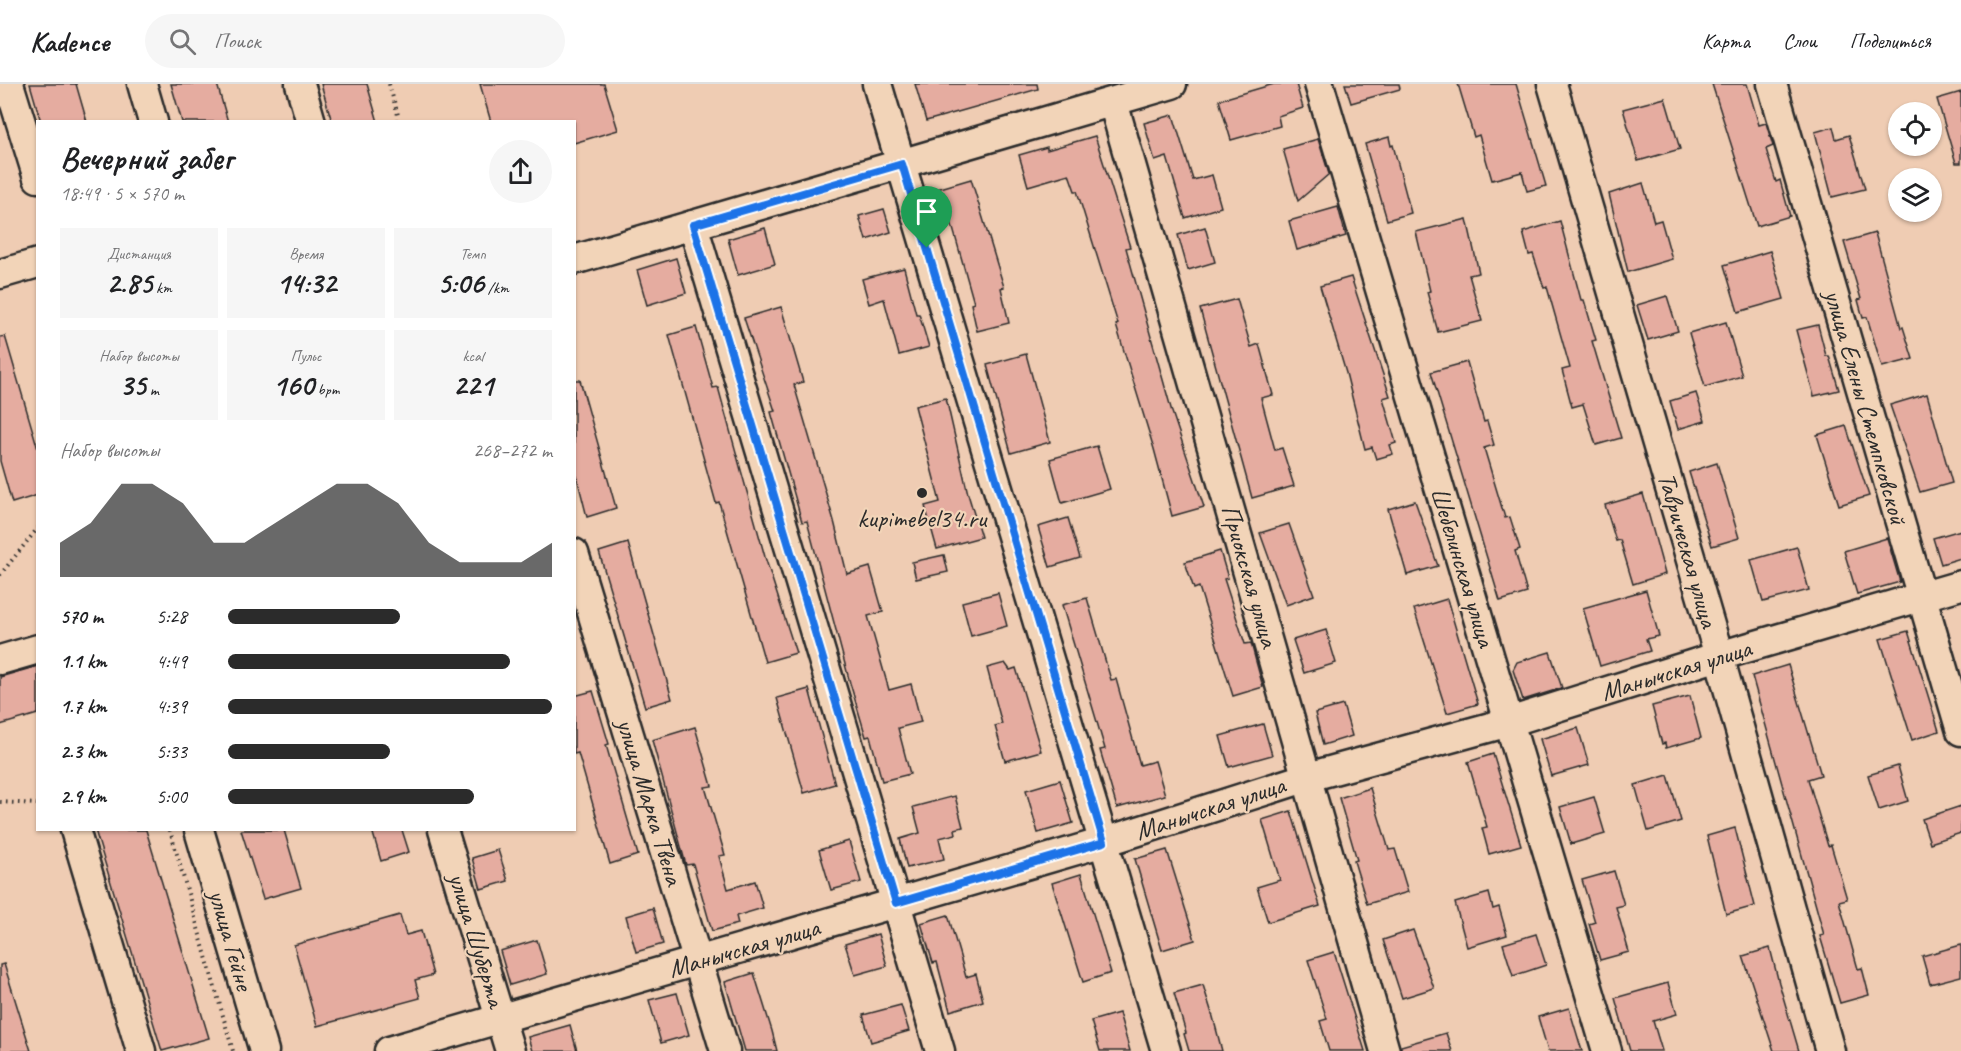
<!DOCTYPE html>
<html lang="ru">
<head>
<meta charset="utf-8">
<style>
	:root { --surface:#fff; --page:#f6f6f6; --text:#202124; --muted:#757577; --line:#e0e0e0; --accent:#2b2b2b }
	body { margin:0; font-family:Caveat,sans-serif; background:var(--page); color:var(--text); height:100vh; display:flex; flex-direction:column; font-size:22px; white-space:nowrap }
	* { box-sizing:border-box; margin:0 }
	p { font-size:20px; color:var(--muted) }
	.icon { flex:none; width:33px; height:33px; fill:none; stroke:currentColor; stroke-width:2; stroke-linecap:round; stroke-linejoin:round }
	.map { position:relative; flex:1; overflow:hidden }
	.panel { position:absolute; left:36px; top:36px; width:540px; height:711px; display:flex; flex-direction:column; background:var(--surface); border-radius:0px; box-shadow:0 2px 4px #0004 }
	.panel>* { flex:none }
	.controls { position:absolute; left:1888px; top:18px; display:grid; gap:12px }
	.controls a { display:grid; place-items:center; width:54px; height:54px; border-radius:50%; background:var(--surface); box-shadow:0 2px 4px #0004; font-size:30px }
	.pin { position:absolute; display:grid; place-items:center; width:51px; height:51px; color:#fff; margin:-62px -26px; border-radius:50% 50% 50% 0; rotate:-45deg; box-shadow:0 0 6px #0007 }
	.pin .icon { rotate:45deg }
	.round { display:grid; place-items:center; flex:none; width:63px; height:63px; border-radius:32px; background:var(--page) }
	.summary { display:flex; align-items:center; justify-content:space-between; height:102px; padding:0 24px }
	h1 { font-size:33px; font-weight:700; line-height:45px }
	.figures { display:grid; grid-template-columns:repeat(3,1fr); gap:9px; height:102px; padding:6px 24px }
	.figures div { display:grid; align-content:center; border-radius:0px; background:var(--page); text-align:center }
	.figures b { font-size:30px; font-weight:700 }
	.figures small { font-size:16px; font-weight:400 }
	.figures p { font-size:16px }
	.chart { height:168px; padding:12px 24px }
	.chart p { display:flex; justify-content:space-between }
	.chart svg { width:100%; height:108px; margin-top:6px; fill:var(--accent); opacity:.7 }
	ul { padding:0 24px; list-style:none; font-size:20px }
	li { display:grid; grid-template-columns:96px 72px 1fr; align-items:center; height:45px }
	li i { height:15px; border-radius:8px; background:var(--accent) }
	header { display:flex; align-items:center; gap:36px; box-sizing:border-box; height:84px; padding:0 30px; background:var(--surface); border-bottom:2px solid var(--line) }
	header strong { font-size:28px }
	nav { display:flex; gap:33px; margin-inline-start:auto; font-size:21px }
	.search { width:420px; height:54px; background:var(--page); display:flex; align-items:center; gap:15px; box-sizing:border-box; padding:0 21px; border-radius:33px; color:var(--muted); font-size:22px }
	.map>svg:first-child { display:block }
</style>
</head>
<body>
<header>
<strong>Kadence</strong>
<div class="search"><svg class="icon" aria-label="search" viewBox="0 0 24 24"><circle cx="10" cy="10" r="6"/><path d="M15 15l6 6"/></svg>Поиск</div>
<nav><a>Карта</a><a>Слои</a><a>Поделиться</a></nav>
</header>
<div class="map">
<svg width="1961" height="967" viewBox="0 0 1961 967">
	<rect width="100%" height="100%" fill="#efccb3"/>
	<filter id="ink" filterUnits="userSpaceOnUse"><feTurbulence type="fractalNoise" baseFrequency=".0167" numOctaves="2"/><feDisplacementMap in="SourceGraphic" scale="12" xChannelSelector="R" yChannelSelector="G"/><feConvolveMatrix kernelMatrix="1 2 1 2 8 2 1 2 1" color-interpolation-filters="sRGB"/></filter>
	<g filter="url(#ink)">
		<!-- building -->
		<g fill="#e5aca0" stroke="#2b2b2b" stroke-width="1.5">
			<path d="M30 0H76L87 38H41Z"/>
			<path d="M171 0H217L228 38H182Z"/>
			<path d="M321 0H367L378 38H332Z"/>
			<path d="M480 0H604L618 46 574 59V38H491Z"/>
			<path d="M915 0H1037L1038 5 926 37Z"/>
			<path d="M1274 0H1296L1303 24 1278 32 1280 42 1231 56 1219 16Z"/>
			<path d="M1345 0H1399L1400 5 1351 19Z"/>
			<path d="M1458 0H1516L1546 102 1527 107 1522 88 1492 96 1479 51 1474 53Z"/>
			<path d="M1712 0H1747L1759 41 1766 39 1773 62 1766 65 1776 98 1780 96 1790 132 1757 142Z"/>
			<path d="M1961 8V79H1956L1937 15Z"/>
			<path d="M1665 14 1680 65 1638 77 1623 25Z"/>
			<path d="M1173 31 1193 96 1212 91 1221 123 1185 134 1167 73 1155 77 1144 39Z"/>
			<path d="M1833 43 1836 55 1849 51 1865 105 1832 113 1815 48Z"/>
			<path d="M1095 52 1130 163 1126 164 1172 328 1204 423 1172 432 1154 365 1116 241 1118 240 1077 107H1075L1069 90 1028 102 1019 71 1047 63V66Z"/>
			<path d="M1389 53 1391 62 1393 61 1411 129 1387 136 1365 60Z"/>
			<path d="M1318 55 1329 90 1298 117 1283 65Z"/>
			<path d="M971 95 1004 203 1001 204 1009 239 977 247 971 220 974 219 949 130 944 131 937 105Z"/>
			<path d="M1643 99 1654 138 1661 136 1672 175 1628 188 1609 110Z"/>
			<path d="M1338 123 1346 152 1297 166 1289 137Z"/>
			<path d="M884 125 891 148 866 156 859 132Z"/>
			<path d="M1467 135 1479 189 1469 191 1482 237 1438 248 1427 208 1430 207 1416 148Z"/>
			<path d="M1560 137 1581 216H1584L1596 256 1592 257 1621 354 1596 361 1583 320 1572 323 1562 286 1570 284 1547 203 1544 204 1533 170 1529 171 1523 148Z"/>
			<path d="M1205 143 1215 178 1188 186 1178 151Z"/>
			<path d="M765 144 775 180 738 191 728 155Z"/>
			<path d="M1875 149 1901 244 1903 243 1913 275 1882 283 1867 233 1863 234 1858 216 1861 215 1844 158Z"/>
			<path d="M1770 167 1784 215 1738 228 1724 181Z"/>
			<path d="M676 174 686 209 647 221 637 186Z"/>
			<path d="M904 184 916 230H919L929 263 899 271 884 215 869 220 862 195Z"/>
			<path d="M1351 193 1390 312 1383 314 1396 359 1390 361 1393 370 1376 375 1372 363 1365 365 1346 289 1320 202Z"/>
			<path d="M1667 212 1678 247 1648 256 1637 221Z"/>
			<path d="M1237 215 1251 263 1259 260 1273 311 1261 314 1275 366 1282 364 1294 402 1252 414 1200 225Z"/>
			<path d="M781 223 803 298 794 301 834 437 847 490 870 483 883 528 868 532 889 606 911 600 921 638 898 644 910 690 882 697 870 652 866 653 850 599 807 437 802 438 771 328 775 327 744 234Z"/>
			<path d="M1726 238 1742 292 1705 303 1689 249Z"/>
			<path d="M1818 241 1826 272H1829L1839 306 1814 312 1796 246Z"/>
			<path d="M696 243 713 304 718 303 765 473 796 569 765 578 719 418 716 419 669 251Z"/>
			<path d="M5 252 38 365V411L12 419 0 377V253Z"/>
			<path d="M1026 270 1050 358 1011 369 987 281Z"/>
			<path d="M1467 278 1484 338 1487 337 1494 361 1484 364 1505 434 1510 433 1520 465 1515 467 1527 509 1500 517 1431 288Z"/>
			<path d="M574 296H580L616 424 587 433 574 382Z"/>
			<path d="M1696 309 1705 337 1678 345 1670 317Z"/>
			<path d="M1927 310 1952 399 1920 408 1890 321Z"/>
			<path d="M946 314 968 410 981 453 937 465 925 422 940 418 915 322Z"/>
			<path d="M1846 342 1869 412 1839 421 1817 351Z"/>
			<path d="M1097 362 1110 405 1062 419 1050 375Z"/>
			<path d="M1717 379 1739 454 1712 462 1689 388Z"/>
			<path d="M1643 410 1665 490 1633 500 1620 456 1616 457 1605 421Z"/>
			<path d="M1415 417 1438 482 1407 491 1388 425Z"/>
			<path d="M1068 434 1080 474 1050 483 1038 443Z"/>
			<path d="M1289 440 1314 511 1286 521 1260 449Z"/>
			<path d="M1961 446V474L1941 480 1933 454Z"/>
			<path d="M1887 454 1900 498 1857 510 1844 467Z"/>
			<path d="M628 459 672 615 645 623 599 468Z"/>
			<path d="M1797 463 1809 506 1763 518 1751 476Z"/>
			<path d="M1220 467 1228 494 1224 495 1245 560 1251 559 1263 603 1233 612 1199 503 1194 505 1185 478Z"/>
			<path d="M944 471 948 488 916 495 912 478Z"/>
			<path d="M1646 506 1659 552 1646 555 1650 567 1600 582 1583 524Z"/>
			<path d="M998 509 1007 542 971 552 962 518Z"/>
			<path d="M1087 514 1111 596 1116 595 1140 681 1155 677 1165 711 1117 724 1100 666 1105 665 1062 521Z"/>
			<path d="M1447 515 1478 620 1447 629 1414 525Z"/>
			<path d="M1326 546 1336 579 1304 589 1293 556Z"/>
			<path d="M1908 547 1939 647 1912 656 1880 555Z"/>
			<path d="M1550 568 1562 604 1523 616 1513 586 1517 578Z"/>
			<path d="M1005 579 1010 586 1016 584 1041 667 1005 677 995 642 1002 640 987 584Z"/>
			<path d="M1788 581 1821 691 1808 695 1828 762 1831 761 1847 815 1839 817 1858 885 1862 884 1869 911 1840 919 1820 852 1824 851 1752 592Z"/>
			<path d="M38 582V630L0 641V593Z"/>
			<path d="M809 605 835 700 804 709 777 614Z"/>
			<path d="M593 607 609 660 606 661 638 771 610 780 578 669 574 670V612Z"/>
			<path d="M1690 612 1701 654 1666 664 1665 659 1662 660 1652 622Z"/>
			<path d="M1343 621 1352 652 1323 661 1315 629Z"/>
			<path d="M1263 640 1272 671 1229 683 1220 652Z"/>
			<path d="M695 643 712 702 705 703 725 771 719 772 728 805 755 797 763 824 736 832 738 840 712 847 693 780 686 781 652 656Z"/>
			<path d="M1578 644 1589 681 1551 692 1540 655Z"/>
			<path d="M1493 670 1521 761 1489 770 1482 744 1487 743 1468 678Z"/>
			<path d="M1898 682 1908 717 1879 726 1868 691Z"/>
			<path d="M1668 691 1681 737 1648 747 1635 701Z"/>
			<path d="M1060 696 1073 739 1038 749 1026 706Z"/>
			<path d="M1370 704 1389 766 1395 765 1408 808 1367 820 1354 777 1357 776 1339 714Z"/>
			<path d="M955 712 963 743 955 745 956 750 939 754 944 775 907 784 900 755 920 749 913 723Z"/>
			<path d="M1594 713 1605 750 1571 760 1560 723Z"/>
			<path d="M1961 722V749L1930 759 1922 735Z"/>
			<path d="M1291 727 1320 822 1268 838 1257 803 1280 796 1262 736Z"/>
			<path d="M1735 744 1755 822 1726 830 1707 752Z"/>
			<path d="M95 746H146L209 954 162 967Z"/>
			<path d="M241 746H284L301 804 263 815Z"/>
			<path d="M372 746H402L409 768 381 777Z"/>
			<path d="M849 757 861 798 831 806 819 766Z"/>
			<path d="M498 766 508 797 481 805 472 774Z"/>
			<path d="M1167 766 1195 856 1162 866 1135 775Z"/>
			<path d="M1614 787 1624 821 1616 823 1629 868 1600 876 1589 840 1595 838 1582 796Z"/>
			<path d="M1081 790 1111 889 1083 898 1052 799Z"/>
			<path d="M1489 809 1493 825 1499 823 1507 851 1467 863 1455 819Z"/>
			<path d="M653 824 663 860 636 868 626 832Z"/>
			<path d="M400 831 406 851 421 847 433 891 415 896 420 914 317 942 294 861Z"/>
			<path d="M948 831 966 893 976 890 983 917 950 927 937 878 933 879 921 839Z"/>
			<path d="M1413 846 1434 904 1402 914 1383 856Z"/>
			<path d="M878 850 887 882 855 891 845 860Z"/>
			<path d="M1536 850 1546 881 1513 892 1503 860Z"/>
			<path d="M537 856 547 890 510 901 500 867Z"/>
			<path d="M1961 861V892L1930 900 1922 872Z"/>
			<path d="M1770 864 1779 899 1799 967H1774L1743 872Z"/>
			<path d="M1334 868 1344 900 1365 967H1329L1320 937 1327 935 1308 876Z"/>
			<path d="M4 880 31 967H0V881Z"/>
			<path d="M754 889 772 947 777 967H745L725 898Z"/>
			<path d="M1668 899 1677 930 1653 937 1662 967H1630L1615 914Z"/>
			<path d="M1203 901 1213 933 1222 967H1189L1184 950 1186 949 1174 909Z"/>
			<path d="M677 909 689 951 661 959 649 916Z"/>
			<path d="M901 921 909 947 871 958 863 931Z"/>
			<path d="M1569 924 1582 967H1548L1538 933Z"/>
			<path d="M1119 929 1130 967H1100L1091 937Z"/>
			<path d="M570 941 577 967H532L528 953Z"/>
			<path d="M1446 949 1452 967H1401V962Z"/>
		</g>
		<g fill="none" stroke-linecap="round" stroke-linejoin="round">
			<!-- minor casing -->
			<g stroke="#2b2b2b" stroke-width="33">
				<g id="minor">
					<path d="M9 0 38 94"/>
					<path d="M142 0 153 38"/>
					<path d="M300 0 311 38"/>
					<path d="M877 0 1166 967"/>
					<path d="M1319 0 1607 967"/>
					<path d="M1552 0 1719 572 1830 967"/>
					<path d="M1772 0 1961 647"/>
					<path d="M1113 18 1385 967"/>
					<path d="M693 141 940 967"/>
					<path d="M574 176 1172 0"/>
					<path d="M0 190 38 179"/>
					<path d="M574 469 725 967"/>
					<path d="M0 576 38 565"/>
					<path d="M75 746 141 967"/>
					<path d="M199 746 264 967"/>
					<path d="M443 746 510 967"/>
					<path d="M389 967 1104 758 1308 693 1509 638 1719 572 1961 501"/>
				</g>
			</g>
			<!-- path -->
			<g stroke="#2b2b2b" stroke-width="4" stroke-dasharray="1.5 4.5" stroke-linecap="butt">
				<path d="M389 0 398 31 397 38"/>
				<path d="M0 491 38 444"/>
				<path d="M0 718 38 720"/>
				<path d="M170 746 233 967"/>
			</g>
			<!-- minor -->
			<use href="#minor" stroke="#f2d4b8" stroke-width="28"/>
		</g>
	</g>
	<g fill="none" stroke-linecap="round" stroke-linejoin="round" filter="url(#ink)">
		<!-- route casing -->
		<g stroke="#fff" stroke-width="12">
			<path id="route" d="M902 80 1104 758 896 819 693 141Z"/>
		</g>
		<!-- route -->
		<use href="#route" stroke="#1a73e8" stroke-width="8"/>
	</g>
	<!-- markers -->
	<circle fill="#2b2b2b" stroke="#f2d4b8" stroke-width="2" cx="922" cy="409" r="6"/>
	<g text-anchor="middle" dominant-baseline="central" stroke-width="4.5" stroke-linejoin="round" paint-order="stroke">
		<!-- street labels -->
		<g font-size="26" fill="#2b2b2b" stroke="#f2d4b8">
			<text transform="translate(1866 323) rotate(74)">улица Елены Стемпковской</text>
			<text transform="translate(1688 466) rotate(74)">Таврическая улица</text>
			<text transform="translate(1463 483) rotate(73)">Шебелинская улица</text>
			<text transform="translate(1250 492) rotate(74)">Приокская улица</text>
			<text transform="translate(1676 586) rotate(-17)">Манычская улица</text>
			<text transform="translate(650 718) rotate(73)">улица Марка Твена</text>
			<text transform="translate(1210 724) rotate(-18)">Манычская улица</text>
			<text transform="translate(231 856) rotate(74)">улица Гейне</text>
			<text transform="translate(477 856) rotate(73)">улица Шуберта</text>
			<text transform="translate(744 864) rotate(-16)">Манычская улица</text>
		</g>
		<!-- poi labels -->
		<g font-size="26" fill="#2b2b2b" stroke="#f2d4b8">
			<text x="922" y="434">kupimebel34.ru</text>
		</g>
	</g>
</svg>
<div class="controls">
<a><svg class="icon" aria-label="locate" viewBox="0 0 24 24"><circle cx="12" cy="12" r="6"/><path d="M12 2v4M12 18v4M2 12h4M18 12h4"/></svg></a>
<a><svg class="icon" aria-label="layers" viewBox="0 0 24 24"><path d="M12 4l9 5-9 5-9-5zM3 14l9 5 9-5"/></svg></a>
</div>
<div class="pin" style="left:927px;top:164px;background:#1e9e55"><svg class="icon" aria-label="arrive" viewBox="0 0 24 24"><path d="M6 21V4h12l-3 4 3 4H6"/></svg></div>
<section class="panel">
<div class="summary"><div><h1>Вечерний забег</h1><p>18:49 · 5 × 570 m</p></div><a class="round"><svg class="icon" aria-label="share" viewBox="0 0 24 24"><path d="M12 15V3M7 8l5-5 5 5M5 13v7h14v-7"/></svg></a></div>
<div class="figures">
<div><p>Дистанция</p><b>2.85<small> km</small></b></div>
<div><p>Время</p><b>14:32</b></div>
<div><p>Темп</p><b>5:06<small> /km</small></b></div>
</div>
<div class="figures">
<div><p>Набор высоты</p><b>35<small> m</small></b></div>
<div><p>Пульс</p><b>160<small> bpm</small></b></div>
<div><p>kcal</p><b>221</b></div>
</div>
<div class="chart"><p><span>Набор высоты</span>268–272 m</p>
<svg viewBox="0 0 160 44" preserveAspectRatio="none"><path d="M0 44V30L10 22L20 6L30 6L40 14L50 30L60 30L70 22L80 14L90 6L100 6L110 14L120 30L130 38L140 38L150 38L160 30V44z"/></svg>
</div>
<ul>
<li><b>570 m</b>5:28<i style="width:53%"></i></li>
<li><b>1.1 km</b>4:49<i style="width:87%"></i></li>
<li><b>1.7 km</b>4:39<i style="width:100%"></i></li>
<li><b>2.3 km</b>5:33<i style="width:50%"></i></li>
<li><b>2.9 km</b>5:00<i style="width:76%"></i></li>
</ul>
</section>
</div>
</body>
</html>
